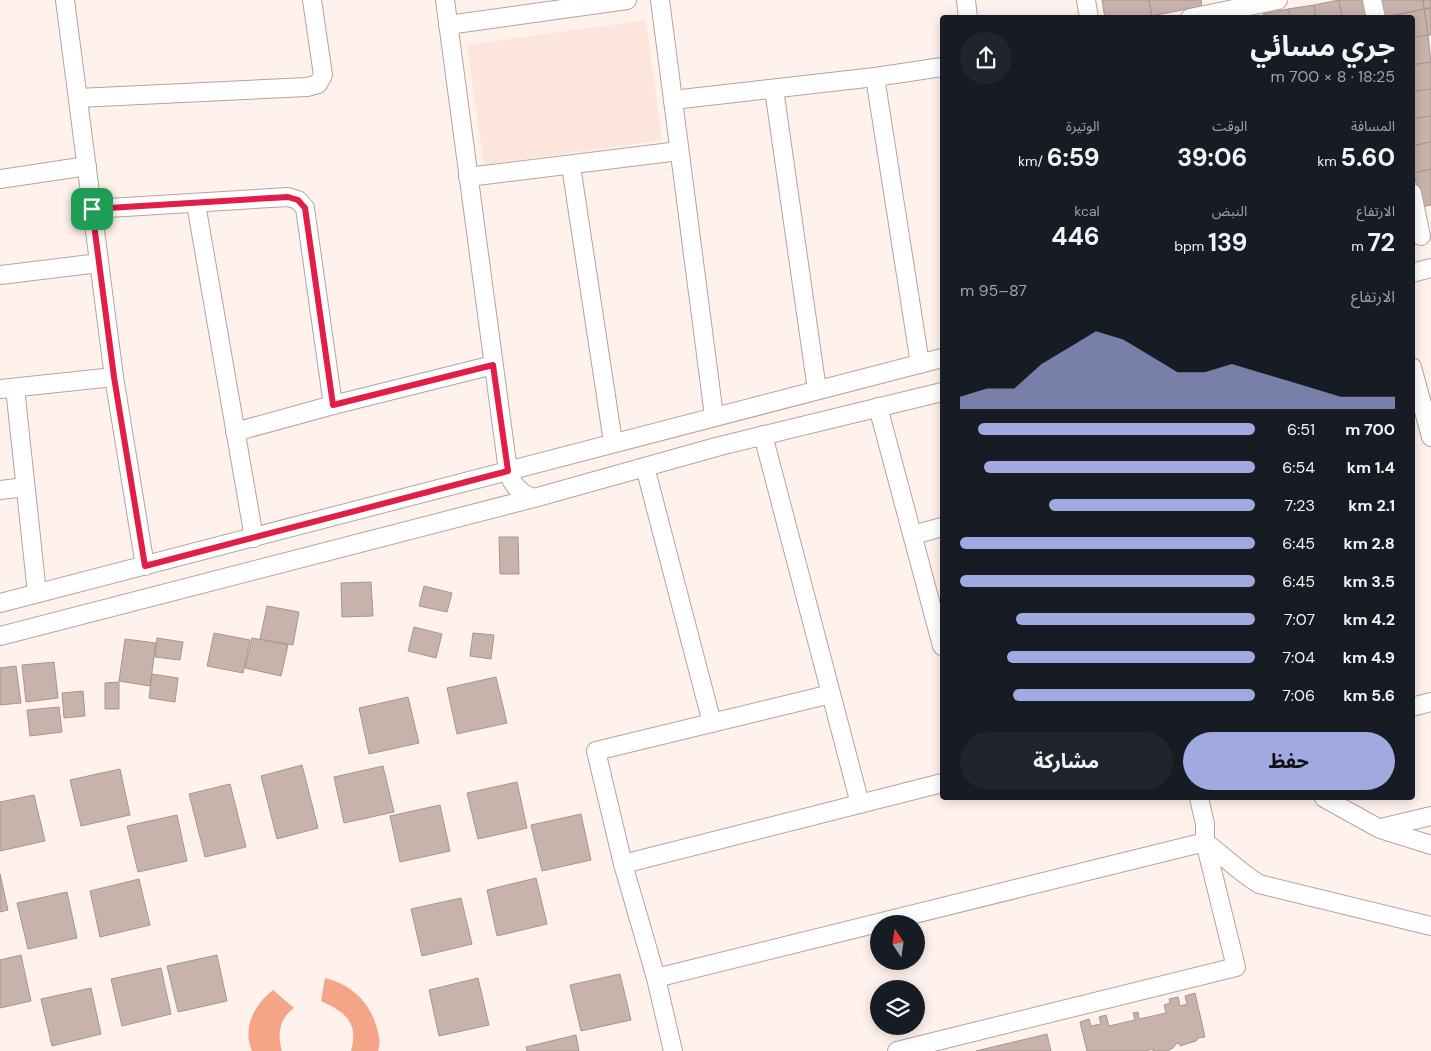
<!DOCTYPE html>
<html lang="ar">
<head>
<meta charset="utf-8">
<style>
	:root { --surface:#171b24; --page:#20242c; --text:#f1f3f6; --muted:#9ea1a6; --accent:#a1aae0 }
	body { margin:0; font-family:"DM Sans","Noto Sans Arabic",sans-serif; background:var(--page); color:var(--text); direction:rtl; height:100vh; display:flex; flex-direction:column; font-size:19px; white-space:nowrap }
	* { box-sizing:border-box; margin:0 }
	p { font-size:16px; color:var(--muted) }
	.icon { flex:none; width:28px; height:28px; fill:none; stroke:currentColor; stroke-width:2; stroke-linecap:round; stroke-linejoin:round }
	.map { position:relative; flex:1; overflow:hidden; direction:ltr }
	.panel { position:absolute; left:940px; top:15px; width:475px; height:785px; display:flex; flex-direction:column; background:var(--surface); border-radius:5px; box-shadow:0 2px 12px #0003; direction:rtl }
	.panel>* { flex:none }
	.needle { width:32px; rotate:347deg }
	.buttons { position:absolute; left:870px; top:915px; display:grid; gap:10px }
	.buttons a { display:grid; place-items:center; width:55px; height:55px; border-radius:50%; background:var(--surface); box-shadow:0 2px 12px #0003; font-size:25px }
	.pin { position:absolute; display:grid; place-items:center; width:42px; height:42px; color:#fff; margin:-21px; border-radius:10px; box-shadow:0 2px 8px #0006 }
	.round { display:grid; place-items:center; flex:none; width:52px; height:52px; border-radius:26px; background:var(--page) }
	.summary { display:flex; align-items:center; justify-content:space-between; height:85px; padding:0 20px }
	h1 { font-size:28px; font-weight:700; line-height:38px }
	.metrics { display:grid; grid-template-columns:repeat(3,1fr); gap:8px; height:85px; padding:5px 20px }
	.metrics div { display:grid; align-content:center }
	.metrics b { font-size:25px; font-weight:700 }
	.metrics small { font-size:14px; font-weight:400 }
	.metrics p { font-size:14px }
	.chart { height:140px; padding:10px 20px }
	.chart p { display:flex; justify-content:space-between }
	.chart svg { width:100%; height:90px; margin-top:5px; fill:var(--accent); opacity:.7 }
	.action { display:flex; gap:10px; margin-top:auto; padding:10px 20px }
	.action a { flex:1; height:58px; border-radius:30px; background:var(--accent); color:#111; font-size:20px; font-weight:700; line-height:58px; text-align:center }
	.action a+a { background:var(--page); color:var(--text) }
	ul { padding:0 20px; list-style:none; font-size:16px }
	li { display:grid; grid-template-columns:80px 60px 1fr; align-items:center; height:38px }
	li i { height:12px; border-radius:6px; background:var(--accent) }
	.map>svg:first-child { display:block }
</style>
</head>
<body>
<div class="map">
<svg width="1431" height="1051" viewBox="0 0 1431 1051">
	<rect width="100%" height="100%" fill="#fff2ed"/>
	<!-- built -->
	<path fill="#fce5dc" d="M646 20 662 140 484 165 467 45Z"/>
	<!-- water -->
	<g fill="#f4a487">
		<path d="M325 978C352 985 369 1001 377 1028 379 1037 381 1042 378 1051H351C359 1022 345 1012 321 1001Z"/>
		<path d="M273 990 294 1008C279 1019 277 1035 282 1051H252C242 1028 254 1005 273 990Z"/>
	</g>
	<!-- building -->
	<g fill="#c7b3ab" stroke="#a8958e">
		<path d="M1102 0H1149L1152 16 1144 18H1105Z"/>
		<path d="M1149 0H1201L1202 6 1152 16Z"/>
		<path d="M1339 0 1342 18H1316L1314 5Z"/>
		<path d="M1339 0H1365L1368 18H1342Z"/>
		<path d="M1381 0H1423L1424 9 1384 17Z"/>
		<path d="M1423 0H1431V8L1424 9Z"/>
		<path d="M1314 5 1316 18H1290L1288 9Z"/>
		<path d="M1431 8V35H1428L1424 9Z"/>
		<path d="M1288 9 1290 18H1263V14Z"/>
		<path d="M1424 9 1428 35 1412 38V18H1384Z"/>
		<path d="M1428 35 1431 62 1412 65V38Z"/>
		<path d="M1431 62V89L1412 92V65Z"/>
		<path d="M1431 89V116L1412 119V92Z"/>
		<path d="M1431 116V142L1412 146V119Z"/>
		<path d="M1431 142V169L1414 173 1412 146Z"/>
		<path d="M1431 169V205L1421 207 1414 173Z"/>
		<path d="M499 537H518L519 574H500Z"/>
		<path d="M371 582 373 616 342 617 341 583Z"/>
		<path d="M424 586 452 593 447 612 419 606Z"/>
		<path d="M267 606 299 612 293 645 260 639Z"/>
		<path d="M414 627 442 634 436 658 408 651Z"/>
		<path d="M214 633 250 640 243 673 207 666Z"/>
		<path d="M473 633 494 635 491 659 470 656Z"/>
		<path d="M157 638 183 642 180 660 155 657Z"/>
		<path d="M252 638 288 645 281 676 245 668Z"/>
		<path d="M125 639 156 643 150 686 119 681Z"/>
		<path d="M54 662 58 698 26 702 22 665Z"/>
		<path d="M16 666 21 703 0 705V668Z"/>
		<path d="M152 674 178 678 175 702 149 698Z"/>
		<path d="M496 677 507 723 457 734 447 688Z"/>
		<path d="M119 682V709H105V683Z"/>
		<path d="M83 691 85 716 64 718 62 693Z"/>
		<path d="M408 697 419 743 369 754 359 708Z"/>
		<path d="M59 707 62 732 30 736 27 710Z"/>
		<path d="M302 765 318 828 277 839 261 776Z"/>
		<path d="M383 766 394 812 344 823 334 777Z"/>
		<path d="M120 769 130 815 81 826 70 780Z"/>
		<path d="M517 782 527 828 478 839 467 793Z"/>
		<path d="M230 784 246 847 205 857 189 794Z"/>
		<path d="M34 795 45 841 0 851V802Z"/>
		<path d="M440 805 450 851 400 862 390 816Z"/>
		<path d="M581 814 591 860 542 871 531 825Z"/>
		<path d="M177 815 187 861 138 872 127 826Z"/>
		<path d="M0 874 8 910 0 912Z"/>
		<path d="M536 878 547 924 497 936 487 890Z"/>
		<path d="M139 879 150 925 100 937 90 891Z"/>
		<path d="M67 892 77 938 28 949 17 903Z"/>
		<path d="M461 898 472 944 422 956 411 909Z"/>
		<path d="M21 955 31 1001 0 1008V960Z"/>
		<path d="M217 955 227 1001 178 1012 167 966Z"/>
		<path d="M161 968 171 1014 122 1026 111 979Z"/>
		<path d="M620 974 631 1020 581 1031 570 985Z"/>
		<path d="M478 978 489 1025 439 1036 429 990Z"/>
		<path d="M91 988 101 1034 52 1046 41 999Z"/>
		<path d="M1195 993 1205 1037 1198 1038 1196 1041 1180 1046V1043L1176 1044 1173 1048 1167 1051H1153V1049L1145 1051H1087L1080 1022 1089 1019 1091 1026 1101 1024 1099 1017 1106 1015 1109 1026 1135 1020 1133 1013 1138 1012 1139 1019 1166 1013 1164 1005 1170 1003 1169 999 1178 997 1180 1006 1187 1004 1185 996Z"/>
		<path d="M1047 1034 1051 1051H976Z"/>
		<path d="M576 1035 579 1051H527L526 1047Z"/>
	</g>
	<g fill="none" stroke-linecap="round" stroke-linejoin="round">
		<!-- minor casing -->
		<g stroke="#b7a39b" stroke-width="20">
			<g id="minor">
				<path d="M65 0 114 377 145 566"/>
				<path d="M445 0 508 471C512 485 520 494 534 498"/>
				<path d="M660 0 714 416"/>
				<path d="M966 0 968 18"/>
				<path d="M1086 0 1089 18"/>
				<path d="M1372 0 1376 18"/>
				<path d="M1190 18 1278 0"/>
				<path d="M448 25 627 0"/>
				<path d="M875 77 920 364"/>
				<path d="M774 89 817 390"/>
				<path d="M78 98 307 87 318 84 323 75 312 0"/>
				<path d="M673 100 875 77 942 67"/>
				<path d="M571 166 613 442"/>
				<path d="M468 177 679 151"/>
				<path d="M0 179 87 166"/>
				<path d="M1412 193 1421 236"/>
				<path d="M196 204 254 538"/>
				<path d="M92 209 288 197 298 200 305 208 333 405"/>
				<path d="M1412 273 1431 268"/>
				<path d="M0 275 99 263"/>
				<path d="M1412 367 1431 437"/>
				<path d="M15 388 37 593"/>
				<path d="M0 389 114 377"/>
				<path d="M878 407 942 646"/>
				<path d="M235 432 333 405 493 365"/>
				<path d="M763 435 860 804"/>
				<path d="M645 467 712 723"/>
				<path d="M0 490 25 487"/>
				<path d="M913 535 942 527"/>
				<path d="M0 603 942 358"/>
				<path d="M0 636 534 498 720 446 942 392"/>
				<path d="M1412 707 1431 702"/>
				<path d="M1199 798 1205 824V842C1224 856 1239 872 1259 884L1431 926"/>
				<path d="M1324 798 1380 829 1431 845"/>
				<path d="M1381 828 1431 816"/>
				<path d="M623 864 942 783"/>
				<path d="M656 978 1205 842 1236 967 897 1051"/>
				<path d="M673 1051 656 978 623 864 596 751 831 694"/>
			</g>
		</g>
		<!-- minor -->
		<use href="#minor" stroke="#fff" stroke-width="18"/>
	</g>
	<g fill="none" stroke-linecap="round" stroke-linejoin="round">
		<!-- route casing -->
		<g stroke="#fff" stroke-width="10">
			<path id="route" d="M288 197 298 200 305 208 333 405 493 365 508 471 145 566 114 377 92 209Z"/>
		</g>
		<!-- route -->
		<use href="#route" stroke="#e11d48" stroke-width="6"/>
	</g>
</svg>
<div class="buttons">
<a><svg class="needle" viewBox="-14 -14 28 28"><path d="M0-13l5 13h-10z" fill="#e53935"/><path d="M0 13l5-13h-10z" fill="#9ea1a6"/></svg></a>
<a><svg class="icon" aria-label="layers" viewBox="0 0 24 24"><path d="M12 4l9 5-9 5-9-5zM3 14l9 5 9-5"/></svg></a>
</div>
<div class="pin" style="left:92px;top:209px;background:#1e9e55"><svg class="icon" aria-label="arrive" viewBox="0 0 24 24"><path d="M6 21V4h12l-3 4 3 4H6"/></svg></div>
<section class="panel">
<div class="summary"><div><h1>جري مسائي</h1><p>18:25 · 8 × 700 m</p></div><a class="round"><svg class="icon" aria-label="share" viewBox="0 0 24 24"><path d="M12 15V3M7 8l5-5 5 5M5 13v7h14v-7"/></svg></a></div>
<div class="metrics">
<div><p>المسافة</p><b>5.60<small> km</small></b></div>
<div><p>الوقت</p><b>39:06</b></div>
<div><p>الوتيرة</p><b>6:59<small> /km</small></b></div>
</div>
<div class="metrics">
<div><p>الارتفاع</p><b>72<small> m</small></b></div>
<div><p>النبض</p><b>139<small> bpm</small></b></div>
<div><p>kcal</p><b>446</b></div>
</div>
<div class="chart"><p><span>الارتفاع</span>87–95 m</p>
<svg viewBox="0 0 160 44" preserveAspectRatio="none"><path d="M0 44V38L10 34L20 34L30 22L40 14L50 6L60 10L70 18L80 26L90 26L100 22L110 26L120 30L130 34L140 38L150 38L160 38V44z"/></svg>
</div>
<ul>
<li><b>700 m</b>6:51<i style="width:94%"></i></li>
<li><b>1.4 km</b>6:54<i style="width:92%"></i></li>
<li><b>2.1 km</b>7:23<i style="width:70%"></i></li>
<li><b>2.8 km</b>6:45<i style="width:100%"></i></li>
<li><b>3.5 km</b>6:45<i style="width:100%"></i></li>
<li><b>4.2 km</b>7:07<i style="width:81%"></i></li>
<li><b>4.9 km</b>7:04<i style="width:84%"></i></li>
<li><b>5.6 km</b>7:06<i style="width:82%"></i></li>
</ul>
<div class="action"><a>حفظ</a><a>مشاركة</a></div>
</section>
</div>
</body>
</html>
